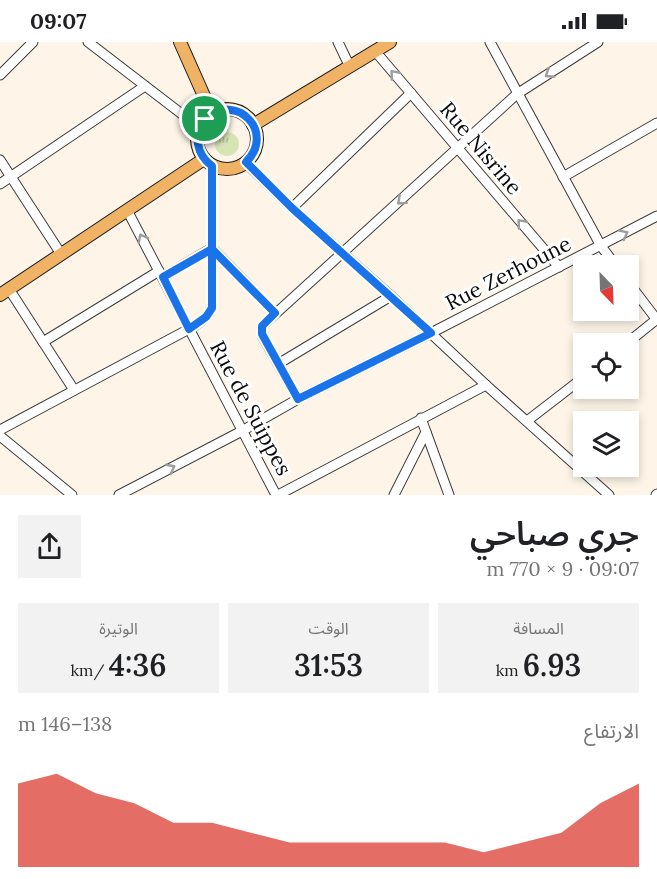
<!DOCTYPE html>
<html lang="ar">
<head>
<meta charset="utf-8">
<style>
	:root { --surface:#fff; --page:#f2f2f2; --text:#202124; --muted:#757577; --accent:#d93025 }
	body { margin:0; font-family:Lora,"Noto Sans Arabic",serif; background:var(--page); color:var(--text); direction:rtl; height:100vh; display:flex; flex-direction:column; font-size:22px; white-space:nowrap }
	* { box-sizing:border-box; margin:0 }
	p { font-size:20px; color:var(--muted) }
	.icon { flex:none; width:33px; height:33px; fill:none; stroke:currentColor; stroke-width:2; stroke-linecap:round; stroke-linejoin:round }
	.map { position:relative; height:453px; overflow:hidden; direction:ltr }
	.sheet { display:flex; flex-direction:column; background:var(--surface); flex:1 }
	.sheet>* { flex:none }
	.needle { width:39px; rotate:157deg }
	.controls { position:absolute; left:573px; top:213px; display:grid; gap:12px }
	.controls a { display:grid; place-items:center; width:66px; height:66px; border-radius:0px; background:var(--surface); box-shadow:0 3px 9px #0003; font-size:30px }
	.pin { position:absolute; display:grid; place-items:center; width:51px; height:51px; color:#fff; margin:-26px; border:3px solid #fff; border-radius:50%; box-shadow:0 2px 6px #0007 }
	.round { display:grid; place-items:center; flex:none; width:63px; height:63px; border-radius:0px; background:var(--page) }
	.headline { display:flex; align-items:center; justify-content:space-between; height:102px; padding:0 18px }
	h1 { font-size:33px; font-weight:600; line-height:45px }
	.stats { display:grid; grid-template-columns:repeat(3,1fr); gap:9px; height:102px; padding:6px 18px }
	.stats div { display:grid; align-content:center; border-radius:0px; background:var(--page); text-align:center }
	.stats b { font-size:30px; font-weight:600 }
	.stats small { font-size:16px; font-weight:400 }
	.stats p { font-size:16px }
	.chart { height:168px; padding:12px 18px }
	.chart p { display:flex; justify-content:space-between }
	.chart svg { width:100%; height:108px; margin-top:6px; fill:var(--accent); opacity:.7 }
	.status { display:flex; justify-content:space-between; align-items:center; height:42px; padding:0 30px; background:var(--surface); direction:ltr }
	.status svg { height:16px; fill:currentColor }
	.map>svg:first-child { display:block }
</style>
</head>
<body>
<div class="status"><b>09:07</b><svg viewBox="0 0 49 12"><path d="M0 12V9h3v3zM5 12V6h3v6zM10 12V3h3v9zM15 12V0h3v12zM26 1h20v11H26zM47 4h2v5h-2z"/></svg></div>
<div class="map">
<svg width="657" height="453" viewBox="0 0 657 453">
	<defs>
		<pattern id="grass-tufts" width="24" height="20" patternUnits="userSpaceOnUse" patternTransform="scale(1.5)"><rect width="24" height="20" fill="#d7e5b5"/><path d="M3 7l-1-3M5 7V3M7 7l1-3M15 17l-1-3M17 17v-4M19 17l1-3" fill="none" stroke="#b7c39a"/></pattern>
	</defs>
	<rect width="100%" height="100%" fill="#fef5e8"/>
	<!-- grass -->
	<circle fill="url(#grass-tufts)" cx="227" cy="102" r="12"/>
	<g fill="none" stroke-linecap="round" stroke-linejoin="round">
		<!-- minor casing -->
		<g stroke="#3d3d3d" stroke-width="11">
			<g id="minor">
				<path d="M88 0 200 86"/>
				<path d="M338 0 350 25"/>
				<path d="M490 0 601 204 616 224"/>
				<path d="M375 9 559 225"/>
				<path d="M0 33 33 0"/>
				<path d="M0 118 61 212"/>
				<path d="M246 121 292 166 391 254 486 343 609 453"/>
				<path d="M563 135 657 81"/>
				<path d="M0 142 145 44"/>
				<path d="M292 166 411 51"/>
				<path d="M127 168 276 453"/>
				<path d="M163 235 212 206 275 271"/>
				<path d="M628 240 657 278"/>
				<path d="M9 247 74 348"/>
				<path d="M43 300 159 229"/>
				<path d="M626 302 657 277"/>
				<path d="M278 322 391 254"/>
				<path d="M298 357 263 295 262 284 517 52 598 0"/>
				<path d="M527 379 584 335"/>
				<path d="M0 388 189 287C199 281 210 275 212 263V124"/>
				<path d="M426 390 449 453"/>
				<path d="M0 394 72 453"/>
				<path d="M119 453 242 389 298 357 431 291 657 174"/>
				<path d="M278 453 486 343"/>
				<path d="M394 453 426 390 421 376"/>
				<path d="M656 453 657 452"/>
			</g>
		</g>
		<!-- major casing -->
		<g stroke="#1b1b1b" stroke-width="14">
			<g id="major">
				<path d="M180 0 212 72"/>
				<circle cx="227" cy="97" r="30"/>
				<path d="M253 83 390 0"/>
				<path d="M0 253 204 117"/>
			</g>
		</g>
		<!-- minor -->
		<use href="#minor" stroke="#fff" stroke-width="9"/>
		<!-- major -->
		<use href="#major" stroke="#f0b366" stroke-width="12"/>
	</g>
	<!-- one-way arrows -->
	<defs><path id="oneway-chevron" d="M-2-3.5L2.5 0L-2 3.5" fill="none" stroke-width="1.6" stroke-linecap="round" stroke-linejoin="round" transform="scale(1.5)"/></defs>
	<g stroke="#9d9d9d">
		<use href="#oneway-chevron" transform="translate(394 32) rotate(-130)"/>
		<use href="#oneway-chevron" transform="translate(549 32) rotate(147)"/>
		<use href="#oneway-chevron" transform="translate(401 159) rotate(138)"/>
		<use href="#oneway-chevron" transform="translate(521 181) rotate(-130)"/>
		<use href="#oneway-chevron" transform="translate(624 192) rotate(-27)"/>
		<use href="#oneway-chevron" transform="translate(142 196) rotate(-118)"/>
		<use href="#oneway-chevron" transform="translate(171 426) rotate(-28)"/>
	</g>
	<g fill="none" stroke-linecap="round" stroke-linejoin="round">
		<!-- route casing -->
		<g stroke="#fff" stroke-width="12">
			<path id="route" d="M205 77C193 93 196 112 212 124V266L206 275 189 287 163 235 212 207 275 271 262 284V292L298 357 431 291 292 166 246 120C276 91 237 49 205 77"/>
		</g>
		<!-- route -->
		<use href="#route" stroke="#1a73e8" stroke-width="8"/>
	</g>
	<g text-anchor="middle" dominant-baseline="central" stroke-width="6" stroke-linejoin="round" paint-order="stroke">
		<!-- street labels -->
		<g font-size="21" fill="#0a0a0a" stroke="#fff">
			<text transform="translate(481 106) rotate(50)">Rue Nisrine</text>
			<text transform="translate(508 231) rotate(-27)">Rue Zerhoune</text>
			<text transform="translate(251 366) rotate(62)">Rue de Suippes</text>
		</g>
	</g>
</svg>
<div class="controls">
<a><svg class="needle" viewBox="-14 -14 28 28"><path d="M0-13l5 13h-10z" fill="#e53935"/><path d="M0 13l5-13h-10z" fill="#757577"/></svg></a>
<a><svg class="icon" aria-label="locate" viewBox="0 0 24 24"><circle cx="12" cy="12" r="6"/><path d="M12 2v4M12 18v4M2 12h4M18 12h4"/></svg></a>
<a><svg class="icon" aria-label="layers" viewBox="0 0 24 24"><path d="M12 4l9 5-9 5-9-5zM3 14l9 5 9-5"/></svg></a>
</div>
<div class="pin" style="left:205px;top:77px;background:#1e9e55"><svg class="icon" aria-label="arrive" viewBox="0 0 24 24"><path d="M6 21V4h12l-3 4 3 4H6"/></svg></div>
</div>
<section class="sheet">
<div class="headline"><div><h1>جري صباحي</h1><p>09:07 · 9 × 770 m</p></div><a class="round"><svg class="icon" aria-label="share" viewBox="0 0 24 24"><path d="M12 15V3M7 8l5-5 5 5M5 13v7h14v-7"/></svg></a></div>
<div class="stats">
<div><p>المسافة</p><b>6.93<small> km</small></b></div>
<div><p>الوقت</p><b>31:53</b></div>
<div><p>الوتيرة</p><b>4:36<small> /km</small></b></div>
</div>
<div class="chart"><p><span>الارتفاع</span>138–146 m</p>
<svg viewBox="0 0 160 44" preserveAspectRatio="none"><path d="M0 44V10L10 6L20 14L30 18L40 26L50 26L60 30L70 34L80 34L90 34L100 34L110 34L120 38L130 34L140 30L150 18L160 10V44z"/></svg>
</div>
</section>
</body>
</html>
